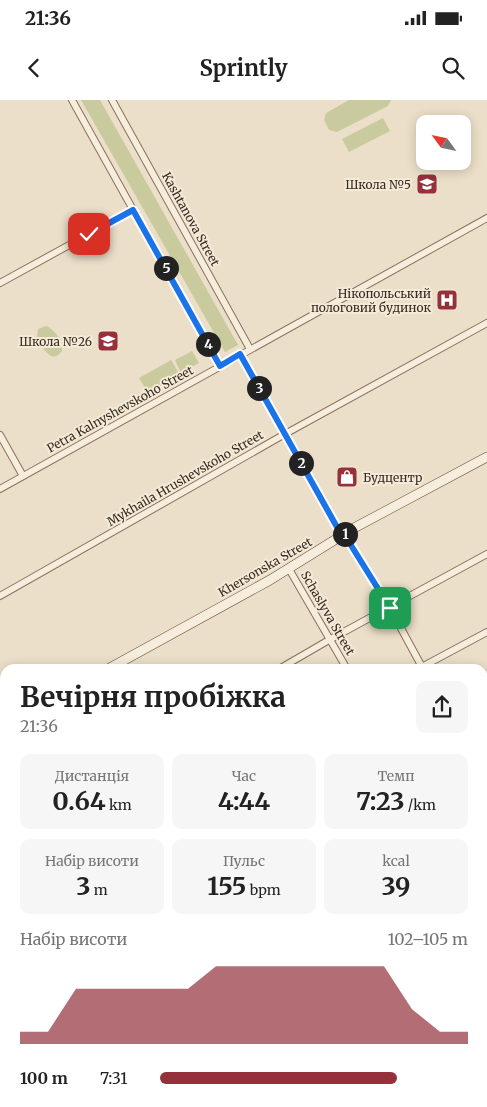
<!DOCTYPE html>
<html lang="uk">
<head>
<meta charset="utf-8">
<style>
	:root { --surface:#fff; --page:#f6f6f6; --text:#222; --muted:#767676; --accent:#94313b }
	body { margin:0; font-family:Merriweather,serif; background:var(--page); color:var(--text); height:100vh; display:flex; flex-direction:column; font-size:19px; white-space:nowrap }
	* { box-sizing:border-box; margin:0 }
	p { font-size:16px; color:var(--muted) }
	.icon { flex:none; width:28px; height:28px; fill:none; stroke:currentColor; stroke-width:2; stroke-linecap:round; stroke-linejoin:round }
	.map { position:relative; flex:1; overflow:hidden }
	.sheet { position:absolute; left:0px; top:564px; width:488px; height:444px; display:flex; flex-direction:column; background:var(--surface); border-radius:15px 15px 0 0; box-shadow:0 2px 12px #0003 }
	.sheet>* { flex:none }
	.needle { width:32px; rotate:303deg }
	.tools { position:absolute; left:416px; top:15px; display:grid; gap:10px }
	.tools a { display:grid; place-items:center; width:55px; height:55px; border-radius:10px; background:var(--surface); box-shadow:0 2px 12px #0003; font-size:25px }
	.pin { position:absolute; display:grid; place-items:center; width:42px; height:42px; color:#fff; margin:-21px; border-radius:10px; box-shadow:0 2px 8px #0006 }
	.km { position:absolute; width:25px; height:25px; margin:-12px; border-radius:50%; background:#222; color:#fff; font-size:14px; line-height:25px; text-align:center }
	.round { display:grid; place-items:center; flex:none; width:52px; height:52px; border-radius:10px; background:var(--page) }
	.headline { display:flex; align-items:center; justify-content:space-between; height:85px; padding:0 20px }
	h1 { font-size:28px; font-weight:700; line-height:38px }
	.metrics { display:grid; grid-template-columns:repeat(3,1fr); gap:8px; height:85px; padding:5px 20px }
	.metrics div { display:grid; align-content:center; border-radius:10px; background:var(--page); text-align:center }
	.metrics b { font-size:25px; font-weight:700 }
	.metrics small { font-size:14px; font-weight:400 }
	.metrics p { font-size:14px }
	.chart { height:140px; padding:10px 20px }
	.chart p { display:flex; justify-content:space-between }
	.chart svg { width:100%; height:90px; margin-top:5px; fill:var(--accent); opacity:.7 }
	ul { padding:0 20px; list-style:none; font-size:16px }
	li { display:grid; grid-template-columns:80px 60px 1fr; align-items:center; height:38px }
	li i { height:12px; border-radius:6px; background:var(--accent) }
	.status { display:flex; justify-content:space-between; align-items:center; height:35px; padding:0 25px; background:var(--surface); direction:ltr }
	.status svg { height:14px; fill:currentColor }
	header { display:flex; justify-content:space-between; align-items:center; height:65px; padding:0 20px; background:var(--surface); font-size:22px; font-weight:700 }
	.map>svg:first-child { display:block }
</style>
</head>
<body>
<div class="status"><b>21:36</b><svg viewBox="0 0 49 12"><path d="M0 12V9h3v3zM5 12V6h3v6zM10 12V3h3v9zM15 12V0h3v12zM26 1h20v11H26zM47 4h2v5h-2z"/></svg></div>
<header><svg class="icon" aria-label="back" viewBox="0 0 24 24"><path d="M15 5l-7 7 7 7"/></svg>Sprintly<svg class="icon" aria-label="search" viewBox="0 0 24 24"><circle cx="10" cy="10" r="6"/><path d="M15 15l6 6"/></svg></header>
<div class="map">
<svg width="487" height="1007" viewBox="0 0 487 1007">
	<rect width="100%" height="100%" fill="#ecdfc9"/>
	<!-- green -->
	<g fill="#c9ca9d">
		<path d="M81 0H100L238 245 225 252Z"/>
		<path d="M349 0H391L388 6 337 32 329 30 324 20 326 13Z"/>
		<path d="M383 18 390 31 349 52 342 39Z"/>
		<path d="M46 226C55 229 63 242 62 251 51 266 42 247 37 237L38 229Z"/>
		<path d="M192 251 199 263 181 273 175 260Z"/>
		<path d="M171 260 180 275 148 293 139 278Z"/>
	</g>
	<g fill="none" stroke-linecap="round" stroke-linejoin="round">
		<!-- street casing -->
		<g stroke="#88715e" stroke-width="8">
			<g id="street">
				<path d="M72 0 220 266"/>
				<path d="M112 0 250 249"/>
				<path d="M0 183 133 110"/>
				<path d="M240 254 342 436"/>
				<path d="M0 335 23 376"/>
				<path d="M0 389 487 118"/>
				<path d="M344 434 390 508 422 567"/>
				<path d="M289 469 347 569"/>
				<path d="M0 496 285 334 487 223"/>
				<path d="M279 569 329 540 487 454"/>
				<path d="M418 569 487 532"/>
				<path d="M482 615 487 612"/>
				<path d="M0 726 5 724"/>
				<path d="M482 758 487 754"/>
				<path d="M0 802 5 799"/>
				<path d="M0 807 5 816"/>
				<path d="M482 836 487 833"/>
				<path d="M0 888 5 885"/>
				<path d="M482 935 487 931"/>
				<path d="M0 936 5 946"/>
				<path d="M0 981 5 978"/>
				<path d="M36 1002 38 1007"/>
				<path d="M113 1002 116 1007"/>
				<path d="M271 1002 278 1007"/>
				<path d="M121 1007 129 1002"/>
				<path d="M221 1007 225 1002"/>
			</g>
		</g>
		<!-- secondary casing -->
		<g stroke="#6a5241" stroke-width="10">
			<g id="secondary">
				<path d="M108 569 270 480 354 428 487 357"/>
				<path d="M0 628 5 625"/>
			</g>
		</g>
		<!-- street -->
		<use href="#street" stroke="#f7eddc" stroke-width="6"/>
		<!-- secondary -->
		<use href="#secondary" stroke="#f7eddc" stroke-width="9"/>
	</g>
	<g fill="none" stroke-linecap="round" stroke-linejoin="round">
		<!-- route casing -->
		<g stroke="#fff" stroke-width="10">
			<path id="route" d="M89 134 133 110 220 266 240 254 342 436 344 434 390 508"/>
		</g>
		<!-- route -->
		<use href="#route" stroke="#1a73e8" stroke-width="6"/>
	</g>
	<!-- icons -->
	<defs>
		<g id="school-square" transform="scale(1.125)"><rect x="-9" y="-9" width="18" height="18" rx="4" fill="#94313b" stroke="#f4ead8"/><path d="M0-5L7-2L0 1L-7-2ZM-4 1L0 2.5L4 1V4Q0 6-4 4Z" fill="#fff"/></g>
		<g id="hospital-square" transform="scale(1.125)"><rect x="-9" y="-9" width="18" height="18" rx="4" fill="#94313b" stroke="#f4ead8"/><path d="M-5-5h3v3.5h4V-5h3V5h-3V1.5h-4V5h-3Z" fill="#fff"/></g>
		<g id="shop-square" transform="scale(1.125)"><rect x="-9" y="-9" width="18" height="18" rx="4" fill="#94313b" stroke="#f4ead8"/><path d="M-5-2.5h2.3a2.7 3.5 0 0 1 5.4 0H5L5.5 6h-11ZM-1.5-2.5h3a1.5 2.3 0 0 0-3 0Z" fill="#fff"/></g>
	</defs>
	<g fill-rule="evenodd">
		<use href="#school-square" x="427" y="84"/>
		<use href="#hospital-square" x="447" y="200"/>
		<use href="#school-square" x="108" y="241"/>
		<use href="#shop-square" x="347" y="377"/>
	</g>
	<g text-anchor="middle" dominant-baseline="central" stroke-width="4" stroke-linejoin="round" paint-order="stroke">
		<!-- poi labels -->
		<g font-size="12" fill="#392b21" stroke="#f4ead8" text-anchor="end">
			<text x="411" y="84">Школа №5</text>
			<text x="431" y="193">Нікопольський<tspan x="431" dy="14">пологовий будинок</tspan></text>
			<text x="92" y="241">Школа №26</text>
			<text x="363" y="377" text-anchor="start">Будцентр</text>
		</g>
		<!-- street labels -->
		<g font-size="12" fill="#392b21" stroke="#f4ead8">
			<text transform="translate(191 119) rotate(61)">Kashtanova Street</text>
			<text transform="translate(120 309) rotate(-29)">Petra Kalnyshevskoho Street</text>
			<text transform="translate(185 378) rotate(-30)">Mykhaila Hrushevskoho Street</text>
			<text transform="translate(265 467) rotate(-30)">Khersonska Street</text>
			<text transform="translate(328 513) rotate(60)">Schaslyva Street</text>
		</g>
	</g>
</svg>
<div class="tools">
<a><svg class="needle" viewBox="-14 -14 28 28"><path d="M0-13l5 13h-10z" fill="#e53935"/><path d="M0 13l5-13h-10z" fill="#767676"/></svg></a>
</div>
<div class="pin" style="left:390px;top:508px;background:#1e9e55"><svg class="icon" aria-label="arrive" viewBox="0 0 24 24"><path d="M6 21V4h12l-3 4 3 4H6"/></svg></div>
<div class="pin" style="left:89px;top:134px;background:#d93025"><svg class="icon" aria-label="check" viewBox="0 0 24 24"><path d="M5 12l5 5 9-10"/></svg></div>
<b class="km" style="left:345px;top:434px">1</b>
<b class="km" style="left:301px;top:363px">2</b>
<b class="km" style="left:259px;top:288px">3</b>
<b class="km" style="left:208px;top:244px">4</b>
<b class="km" style="left:166px;top:168px">5</b>
<section class="sheet">
<div class="headline"><div><h1>Вечірня пробіжка</h1><p>21:36</p></div><a class="round"><svg class="icon" aria-label="share" viewBox="0 0 24 24"><path d="M12 15V3M7 8l5-5 5 5M5 13v7h14v-7"/></svg></a></div>
<div class="metrics">
<div><p>Дистанція</p><b>0.64<small> km</small></b></div>
<div><p>Час</p><b>4:44</b></div>
<div><p>Темп</p><b>7:23<small> /km</small></b></div>
</div>
<div class="metrics">
<div><p>Набір висоти</p><b>3<small> m</small></b></div>
<div><p>Пульс</p><b>155<small> bpm</small></b></div>
<div><p>kcal</p><b>39</b></div>
</div>
<div class="chart"><p><span>Набір висоти</span>102–105 m</p>
<svg viewBox="0 0 160 44" preserveAspectRatio="none"><path d="M0 44V38L10 38L20 17L30 17L40 17L50 17L60 17L70 6L80 6L90 6L100 6L110 6L120 6L130 6L140 27L150 38L160 38V44z"/></svg>
</div>
<ul>
<li><b>100 m</b>7:31<i style="width:77%"></i></li>
</ul>
</section>
</div>
</body>
</html>
